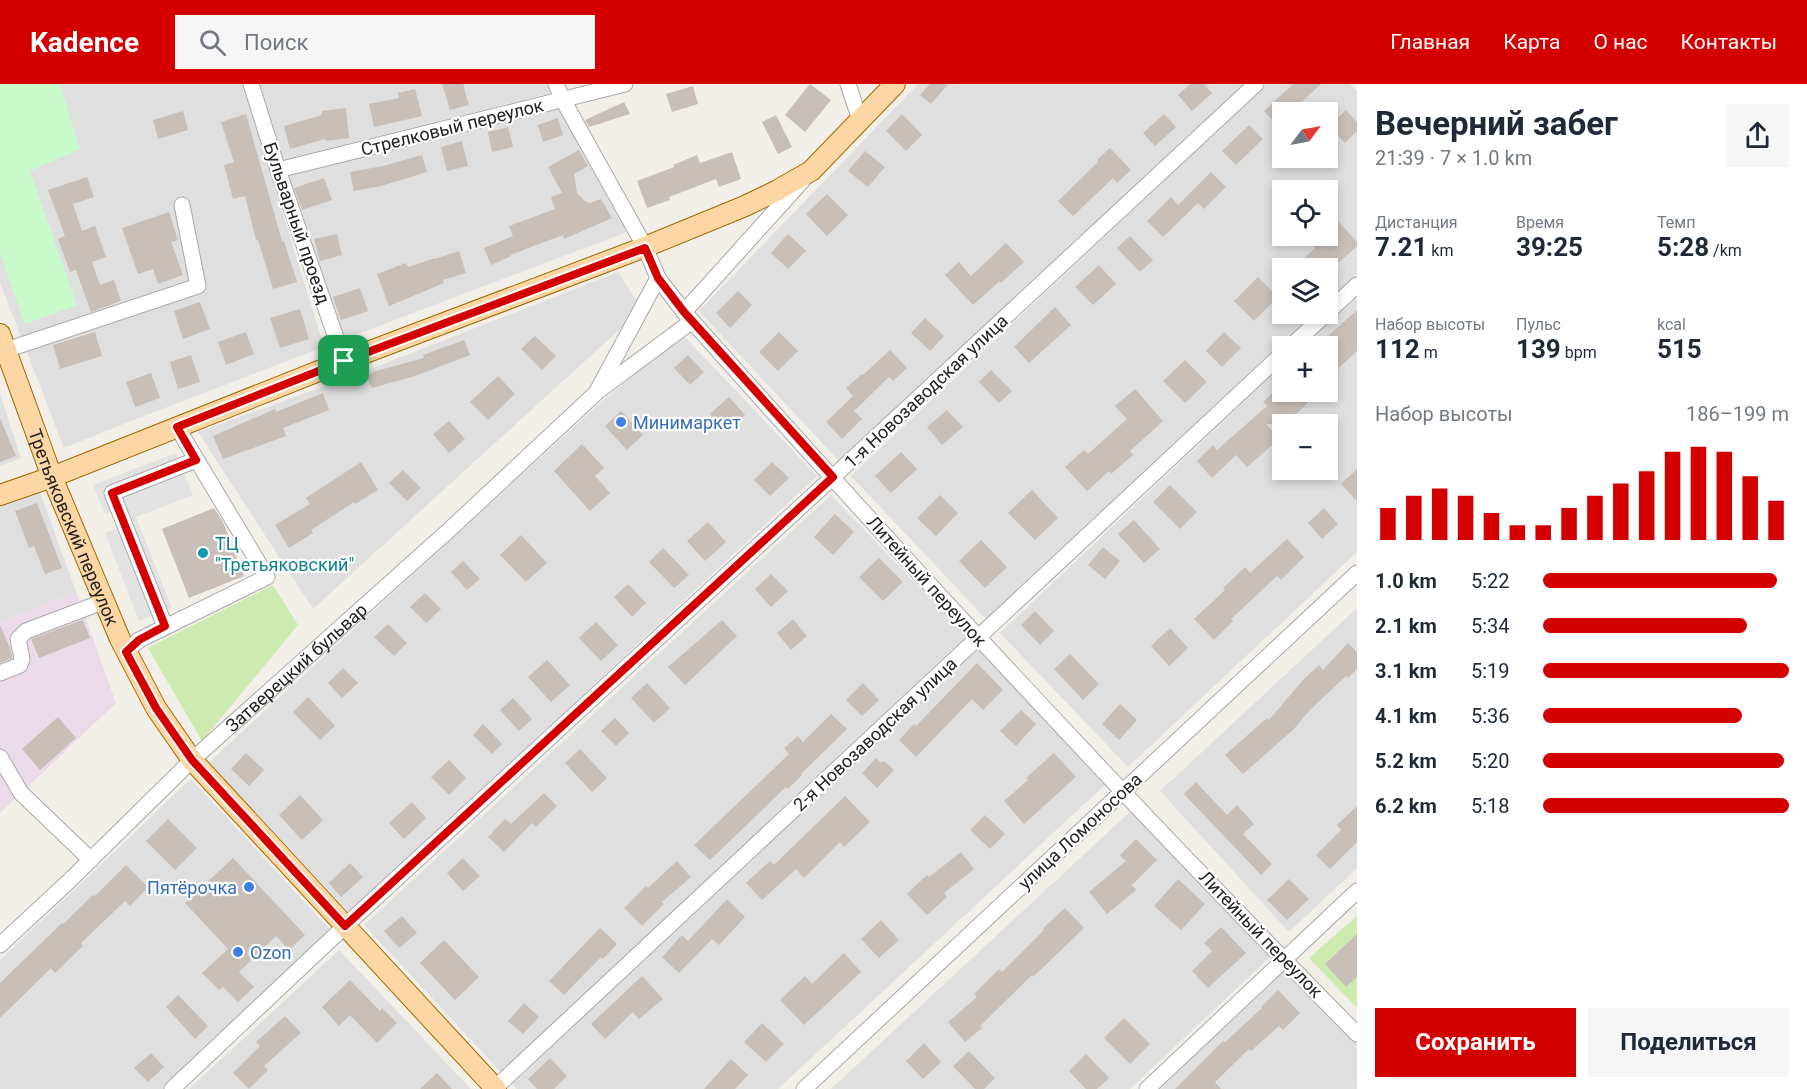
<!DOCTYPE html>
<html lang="ru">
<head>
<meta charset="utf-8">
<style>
	:root { --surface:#fff; --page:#f6f6f7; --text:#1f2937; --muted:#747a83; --accent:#d40000 }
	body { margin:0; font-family:Roboto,sans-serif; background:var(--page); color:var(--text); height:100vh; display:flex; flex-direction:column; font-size:22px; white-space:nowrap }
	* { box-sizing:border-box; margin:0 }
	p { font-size:20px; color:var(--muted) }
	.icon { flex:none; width:33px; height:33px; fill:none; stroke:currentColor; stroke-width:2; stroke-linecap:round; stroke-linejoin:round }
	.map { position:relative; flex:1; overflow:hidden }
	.side { display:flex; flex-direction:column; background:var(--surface); width:450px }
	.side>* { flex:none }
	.needle { width:39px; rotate:58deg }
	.tools { position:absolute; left:1272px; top:18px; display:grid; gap:12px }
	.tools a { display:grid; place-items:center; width:66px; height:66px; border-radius:0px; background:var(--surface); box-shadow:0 3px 9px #0003; font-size:30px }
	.pin { position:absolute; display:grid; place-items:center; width:51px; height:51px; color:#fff; margin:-26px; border-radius:12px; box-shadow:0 3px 9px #0006 }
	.round { display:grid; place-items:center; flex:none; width:63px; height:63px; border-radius:0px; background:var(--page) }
	.overview { display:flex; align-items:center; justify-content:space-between; height:102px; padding:0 18px }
	h1 { font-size:33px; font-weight:700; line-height:45px }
	.metrics { display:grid; grid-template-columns:repeat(3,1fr); gap:9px; height:102px; padding:6px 18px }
	.metrics div { display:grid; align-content:center }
	.metrics b { font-size:26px; font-weight:700 }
	.metrics small { font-size:16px; font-weight:400 }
	.metrics p { font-size:16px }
	.chart { height:168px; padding:12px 18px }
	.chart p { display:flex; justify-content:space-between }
	.chart svg { width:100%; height:108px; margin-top:6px; stroke:var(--accent); stroke-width:6 }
	.cta { display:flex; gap:12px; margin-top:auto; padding:12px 18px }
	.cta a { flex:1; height:69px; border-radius:0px; background:var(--accent); color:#fff; font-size:24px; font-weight:700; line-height:69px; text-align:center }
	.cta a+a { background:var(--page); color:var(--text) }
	ul { padding:0 18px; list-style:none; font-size:20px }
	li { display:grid; grid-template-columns:96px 72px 1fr; align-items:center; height:45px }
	li i { height:15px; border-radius:8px; background:var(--accent) }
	header { display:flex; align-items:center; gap:36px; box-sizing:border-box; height:84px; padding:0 30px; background:var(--accent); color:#fff }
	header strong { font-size:28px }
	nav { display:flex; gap:33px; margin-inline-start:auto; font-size:21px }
	.search { width:420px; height:54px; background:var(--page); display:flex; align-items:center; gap:15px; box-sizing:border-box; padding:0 21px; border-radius:0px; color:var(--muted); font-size:22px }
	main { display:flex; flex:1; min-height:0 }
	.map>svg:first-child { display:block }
</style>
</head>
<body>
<header>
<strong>Kadence</strong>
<div class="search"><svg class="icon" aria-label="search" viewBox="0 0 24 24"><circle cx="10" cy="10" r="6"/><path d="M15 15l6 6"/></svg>Поиск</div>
<nav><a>Главная</a><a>Карта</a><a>О нас</a><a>Контакты</a></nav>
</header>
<main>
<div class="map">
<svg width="1357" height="1005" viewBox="0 0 1357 1005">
	<rect width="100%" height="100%" fill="#f2efe9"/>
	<!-- residential -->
	<g fill="#e0dfdf" fill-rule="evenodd">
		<path d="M0 0H243L324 263 126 339 64 364 0 199Z"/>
		<path d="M260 0H547L551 9 283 76Z"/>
		<path d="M918 0H1244L839 377 699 227Z"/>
		<path d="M1267 0H1350L1357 7V193L1328 221V184H1282V230H1318L987 536 851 392ZM1282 28H1328V74H1282ZM1282 106H1328V152H1282Z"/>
		<path d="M562 20 592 85 627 148 342 256 288 89Z"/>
		<path d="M618 188 642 225 313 525 198 348 358 290Z"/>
		<path d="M1357 211V468L1128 683 1000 549 1282 282V308H1328V262H1303ZM1282 340H1328V386H1282Z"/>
		<path d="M682 250 817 392 350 829 208 679 599 320Z"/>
		<path d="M0 310 21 374 0 382Z"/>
		<path d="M40 408 76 508 0 539V422Z"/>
		<path d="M831 411 966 552 502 989 364 841Z"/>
		<path d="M1357 524V784L1289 848 1160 707Z"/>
		<path d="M978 562 1108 698 778 1005H517L512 1000Z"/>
		<path d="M191 695 332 848 163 1005H0V876Z"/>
		<path d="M1134 724 1271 872 1130 1005H831Z"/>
		<path d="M339 866 471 1005H189Z"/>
		<path d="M1284 883 1357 960V1005H1160Z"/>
	</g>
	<!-- industrial -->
	<path fill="#ebdbe8" d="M76 508 116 619 0 729V539Z"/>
	<!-- grass -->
	<g fill="#cdebb0">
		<path d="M273 501 298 541 202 657 148 564Z"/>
		<path d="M1357 832V924L1309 874Z"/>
	</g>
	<!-- park -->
	<path fill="#c8facc" d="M0 0H60L80 65 30 87 77 221 25 240 0 169Z"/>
	<!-- parking -->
	<path fill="#e2e2e2" d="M176 369 193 411 136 433 172 524 139 537 105 449 118 444 112 427 105 430 93 401Z"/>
	<!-- building -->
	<g fill="#c7bfb8">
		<path d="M442 0H463L469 21 450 26Z"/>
		<path d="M810 0 831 16 805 48 785 31Z"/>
		<path d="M930 0H948L931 20 920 11Z"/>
		<path d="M1190 0H1204L1212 9 1192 27 1178 11Z"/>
		<path d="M1293 0H1321L1291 28H1282V35L1276 40 1264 27Z"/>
		<path d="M693 2 698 20 672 28 666 10Z"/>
		<path d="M415 5 422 32 374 43 369 20 399 14 398 9Z"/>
		<path d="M624 18 630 30 589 43 585 36Z"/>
		<path d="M346 24 349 54 326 57 325 55 290 65 284 42 322 31V27Z"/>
		<path d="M1346 26 1357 38V47L1345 59 1329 42Z"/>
		<path d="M183 27 188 46 158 55 153 36Z"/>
		<path d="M246 30 282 157H284L297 198 273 205 258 156H256L245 112 233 115 224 81 234 78 221 38Z"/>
		<path d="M902 30 922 51 906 67 886 47Z"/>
		<path d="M1164 30 1176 43 1155 62 1143 49Z"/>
		<path d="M776 31 792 63 778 70 762 38Z"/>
		<path d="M558 34 563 51 543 58 538 41Z"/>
		<path d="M1249 41 1263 55 1236 81 1222 67Z"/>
		<path d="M508 43 513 63 492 68 488 48Z"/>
		<path d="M462 57 468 82 447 87 441 63Z"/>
		<path d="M1110 64 1131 86 1117 99 1113 94 1073 132 1058 117 1098 78 1097 76Z"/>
		<path d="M579 66 588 82 574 90 577 109 585 117 590 119 601 115 612 134 564 155 563 151 510 171 511 172 491 181 484 164 513 152 509 142 555 125 551 113 562 109 548 83Z"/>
		<path d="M865 67 885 83 868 103 848 87Z"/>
		<path d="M732 68 741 95 719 103 716 95 669 113 670 116 647 124 637 97 674 83 673 81 697 71 700 79Z"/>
		<path d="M422 71 427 88 381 102 354 107 350 88 383 82Z"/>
		<path d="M1211 88 1226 103 1204 125 1198 119 1163 153 1147 137 1171 113 1178 121Z"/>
		<path d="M87 93 94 113 73 120 82 147 95 142 106 173 92 178 100 201 114 196 121 217 91 228 76 186 70 188 58 155 65 152 48 106Z"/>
		<path d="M324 94 332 116 302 126 294 104Z"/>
		<path d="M827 110 848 131 827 152 806 130Z"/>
		<path d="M169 128 178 156 171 158 183 191 158 200 153 185 138 190 122 144Z"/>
		<path d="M1338 137 1357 158V162L1333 184H1293L1315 164 1312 161 1323 152H1328V147Z"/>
		<path d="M337 150 342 171 320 177 314 155Z"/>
		<path d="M788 150 806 167 788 185 771 169Z"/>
		<path d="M1130 152 1153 176 1140 188 1117 164Z"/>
		<path d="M1006 159 1024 178 1001 199 1000 197 973 221 945 191 959 178 971 192Z"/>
		<path d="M459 167 466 189 443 196 444 199 389 222 377 190 406 179 408 183 435 174V175Z"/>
		<path d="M1099 181 1116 200 1093 221 1075 203Z"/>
		<path d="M1258 193 1278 213 1254 237 1234 217Z"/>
		<path d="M360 204 368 227 341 236 333 213Z"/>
		<path d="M738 207 752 221 730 244 716 229Z"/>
		<path d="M200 218 210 245 183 255 174 227Z"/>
		<path d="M1055 223 1071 241 1029 279 1014 263Z"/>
		<path d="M300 225 309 255 280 264 270 234Z"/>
		<path d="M1357 226V267L1328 294V262H1317Z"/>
		<path d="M925 234 944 252 930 267 911 249Z"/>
		<path d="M95 248 102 272 60 285 53 261Z"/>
		<path d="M246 248 254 270 226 281 218 258Z"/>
		<path d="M779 248 798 267 778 287 759 268Z"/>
		<path d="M1224 248 1241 264 1222 283 1206 267Z"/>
		<path d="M535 252 556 272 542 286 521 265Z"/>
		<path d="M464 256 470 271 415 292 372 304 366 292 376 287 424 274 423 271Z"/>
		<path d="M890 266 907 284 893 297 889 293 854 327 862 335 842 355 826 338 853 312 846 304 862 290 863 291Z"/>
		<path d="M191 271 200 298 178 305 170 278Z"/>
		<path d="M688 271 704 288 690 301 674 284Z"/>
		<path d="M1185 276 1207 298 1185 319 1163 297Z"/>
		<path d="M991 286 1012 307 999 319 979 298Z"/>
		<path d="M151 289 160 314 135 323 126 298Z"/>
		<path d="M498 292 515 310 488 336 470 318Z"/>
		<path d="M1282 300V308H1316L1307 317 1308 319 1285 340H1266L1279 355 1247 383 1236 371 1212 394 1197 377 1213 361 1217 366 1267 322 1263 318Z"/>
		<path d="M1135 305 1163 337 1130 367 1133 371 1111 390 1109 387 1087 407 1065 383 1084 366 1088 370 1127 335 1115 322Z"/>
		<path d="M323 309 329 326 283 344 286 352 223 375 213 352 275 325 276 328Z"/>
		<path d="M729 313 745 331 727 348 710 330Z"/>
		<path d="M947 326 963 343 942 361 927 343Z"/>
		<path d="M621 327 643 351 627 366 605 342Z"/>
		<path d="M0 334 16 372 0 378Z"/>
		<path d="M449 337 465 355 449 369 433 350Z"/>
		<path d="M582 360 604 384 595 392 610 409 590 427 554 387Z"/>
		<path d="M901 368 917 385 891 409 875 392Z"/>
		<path d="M361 378 378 406 355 420 354 418 311 446 313 449 289 464 275 441 310 420 306 414Z"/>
		<path d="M772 378 789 394 770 412 754 396Z"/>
		<path d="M1357 385V417L1341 400Z"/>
		<path d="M403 386 421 404 407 417 389 399Z"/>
		<path d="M1170 401 1197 428 1180 445 1153 418Z"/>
		<path d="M1032 406 1058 434 1035 456 1008 429Z"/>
		<path d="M940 411 958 429 936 452 917 434Z"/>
		<path d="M37 419 62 484 45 490 34 462 29 464 15 427Z"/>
		<path d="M214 424 223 438 244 492 189 514 162 445Z"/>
		<path d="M1324 424 1338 440 1322 455 1308 439Z"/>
		<path d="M835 430 854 448 833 471 814 453Z"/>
		<path d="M1134 436 1160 465 1144 479 1118 450Z"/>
		<path d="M708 438 726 458 705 477 687 457Z"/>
		<path d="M521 451 547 479 526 498 500 471Z"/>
		<path d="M1287 455 1304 473 1281 496 1277 492 1231 535 1233 537 1214 556 1194 535 1225 506 1223 504 1245 483 1250 489Z"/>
		<path d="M981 456 1007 483 985 504 959 477Z"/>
		<path d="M1103 463 1120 477 1105 495 1088 481Z"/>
		<path d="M663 464 689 491 674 504 649 478Z"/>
		<path d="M879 474 903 498 883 517 859 493Z"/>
		<path d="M463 477 480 495 467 506 451 488Z"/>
		<path d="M771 490 788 507 771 523 755 505Z"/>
		<path d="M628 500 646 519 632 533 614 513Z"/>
		<path d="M425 509 441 525 426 539 410 523Z"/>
		<path d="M1035 527 1054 547 1040 561 1021 541Z"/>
		<path d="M793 535 807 552 791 566 777 549Z"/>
		<path d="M83 536 90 554 39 574 31 555Z"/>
		<path d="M722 536 737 552 685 601 668 583Z"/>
		<path d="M596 538 618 561 601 577 579 554Z"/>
		<path d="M388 540 407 559 394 572 374 553Z"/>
		<path d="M0 541 10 564 12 574 0 579Z"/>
		<path d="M1170 544 1188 564 1169 582 1151 562Z"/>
		<path d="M1348 559 1357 568V585L1348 594 1346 592 1309 627 1294 645 1243 690 1225 671 1267 634 1269 636 1303 596 1319 581 1323 586Z"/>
		<path d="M1070 570 1099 600 1083 616 1054 585Z"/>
		<path d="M547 576 570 601 551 618 528 593Z"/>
		<path d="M977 579 1003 606 983 626 972 615 916 673 899 656 914 640 916 642Z"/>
		<path d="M343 584 358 599 342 614 328 599Z"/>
		<path d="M647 599 670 624 654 639 631 614Z"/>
		<path d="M863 599 879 616 862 632 846 616Z"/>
		<path d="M308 613 335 642 320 656 293 628Z"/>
		<path d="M513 614 532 635 519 647 500 626Z"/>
		<path d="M1120 620 1137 636 1119 656 1102 640Z"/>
		<path d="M1021 626 1036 640 1016 662 1000 647Z"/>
		<path d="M831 630 847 645 801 690 802 691 788 705 786 703 710 776 694 761 789 670 784 664 798 652 803 658Z"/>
		<path d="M58 633 76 654 40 686 22 665Z"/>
		<path d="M615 634 629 649 616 662 601 647Z"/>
		<path d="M483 640 502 660 492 670 473 651Z"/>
		<path d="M580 665 607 694 592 708 565 679Z"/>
		<path d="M246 669 264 686 249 702 231 685Z"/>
		<path d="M1054 669 1076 693 1024 740 1004 717 1028 696 1026 694Z"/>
		<path d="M876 674 881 679 884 677 894 686 877 704 862 689Z"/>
		<path d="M449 676 466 694 449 711 431 693Z"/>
		<path d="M1196 698 1227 731 1237 721 1254 740 1243 750 1272 780 1261 791 1184 710Z"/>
		<path d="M544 709 557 722 536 743 532 739 504 768 488 753 505 735 511 740Z"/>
		<path d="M300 711 323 736 302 756 279 731Z"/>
		<path d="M845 712 870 738 844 763 840 758 804 794 796 785 762 816 746 799 770 777 774 781Z"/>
		<path d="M412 718 426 734 404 755 389 739Z"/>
		<path d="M1357 722V758L1330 785 1316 771 1341 746 1337 741Z"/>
		<path d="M985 731 1005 750 990 765 970 746Z"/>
		<path d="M168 735 197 764 175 786 146 757Z"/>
		<path d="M1136 755 1157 776 1132 801 1136 806 1107 830 1089 808 1126 777 1120 771Z"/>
		<path d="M961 768 974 785 944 809 947 813 927 831 907 810 927 791 929 793Z"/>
		<path d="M233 774 305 851 289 866 276 852 239 888 254 903 238 918 223 903 219 906 202 889 228 865 185 819Z"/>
		<path d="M463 774 480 792 463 807 447 789Z"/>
		<path d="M677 777 691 793 662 818 664 820 642 842 624 824 646 802 648 804Z"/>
		<path d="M350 779 363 793 341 813 329 799Z"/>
		<path d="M126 781 148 803 130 822 125 817 81 859 83 862 55 889 51 884 0 934V899L62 839 63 840 93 811 95 812Z"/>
		<path d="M1178 795 1205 820 1181 846 1154 822Z"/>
		<path d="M1289 795 1309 815 1287 836 1267 816Z"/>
		<path d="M727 815 745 833 719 861 712 855 679 889 662 873 682 851 688 857Z"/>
		<path d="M1065 824 1084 844 1033 893 1032 891 980 942 982 944 965 958 948 938 977 913 974 910 999 885 1002 888 1044 846 1043 844Z"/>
		<path d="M402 832 417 849 399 864 384 847Z"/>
		<path d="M881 836 899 856 879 874 861 855Z"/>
		<path d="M1221 843 1246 869 1208 904 1192 887 1212 867 1204 859Z"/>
		<path d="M600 844 617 860 603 875 601 873 564 911 549 897Z"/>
		<path d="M1357 850V893L1346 903 1325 880Z"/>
		<path d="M444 856 479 893 455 916 420 879Z"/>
		<path d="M844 869 861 888 804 941 780 916 805 892 812 900Z"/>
		<path d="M642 892 663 915 639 935 633 928 605 955 591 940Z"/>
		<path d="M350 896 380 927 382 924 397 939 377 959 350 931 339 942 322 923Z"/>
		<path d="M1278 906 1300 929 1283 946 1279 942 1251 967 1249 965 1215 998 1221 1005H1175L1223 957 1225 958 1262 924 1261 923Z"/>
		<path d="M178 911 208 942 195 955 166 923Z"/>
		<path d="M524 919 539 933 523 950 508 937Z"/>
		<path d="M285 932 301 949 264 982 268 986 249 1005 233 989 260 962 256 958Z"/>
		<path d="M1124 934 1150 960 1130 980 1104 954Z"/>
		<path d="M762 939 784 960 766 978 744 958Z"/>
		<path d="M924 959 941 978 923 995 906 977Z"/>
		<path d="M969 967 995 994 984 1005H975L953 982Z"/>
		<path d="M151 969 164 983 148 998 134 984Z"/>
		<path d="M1086 970 1109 994 1097 1005H1086L1069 987Z"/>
		<path d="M550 974 567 992 554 1005H537L528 995Z"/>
		<path d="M731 975 748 991 735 1005H704Z"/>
		<path d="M437 989 452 1005H420Z"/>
	</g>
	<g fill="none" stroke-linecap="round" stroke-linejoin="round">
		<!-- minor casing -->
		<g stroke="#a9a9a9" stroke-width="17">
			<g id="minor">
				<path d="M251 0 278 86 344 277"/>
				<path d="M556 0 563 16 645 163 658 194 684 228C902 474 1126 716 1357 950"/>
				<path d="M848 0 860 36"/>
				<path d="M278 86 625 0"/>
				<path d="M684 228 803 96"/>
				<path d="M1328 228 1357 201"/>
				<path d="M1291 262 1326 230"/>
				<path d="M6 266 198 202 182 121"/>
				<path d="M601 305 692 237"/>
				<path d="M165 542 112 409 196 376"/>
				<path d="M126 568 139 556 267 493 177 343"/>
				<path d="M0 589 20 581 22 575 18 555 26 547 105 517"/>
				<path d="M0 673 21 709 91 776"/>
				<path id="s1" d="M0 861 67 799 192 676 448 447 596 309 658 194"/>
				<path d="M172 1005 345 842 833 393 1256 0"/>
				<path d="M494 1005 1282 270"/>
				<path d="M804 1005 1357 489"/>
				<path d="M1147 1005 1357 807"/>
			</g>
		</g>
		<!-- major casing -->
		<g stroke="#a06b00" stroke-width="22">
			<g id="major">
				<path id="s2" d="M0 250 52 393 120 555 156 624 192 676 496 1005"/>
				<path d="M0 411 52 393 344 277 645 163 745 122 776 107 811 87 895 0"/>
			</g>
		</g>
		<!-- minor -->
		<use href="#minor" stroke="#fff" stroke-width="15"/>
		<!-- major -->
		<use href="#major" stroke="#fcd6a4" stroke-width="20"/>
	</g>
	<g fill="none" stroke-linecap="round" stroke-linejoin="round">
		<!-- route casing -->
		<g stroke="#fff" stroke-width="12">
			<path id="route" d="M645 164 658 194 684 228 833 393 345 842 192 676 156 624 126 568 139 556 165 542 112 409 196 376 177 343 344 277Z"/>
		</g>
		<!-- route -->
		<use href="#route" stroke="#d40000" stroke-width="8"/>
	</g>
	<!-- markers -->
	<g fill="#3f7fe0" stroke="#fff" stroke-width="2">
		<circle cx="621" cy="338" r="6"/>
		<circle cx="249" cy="803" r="6"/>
		<circle cx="238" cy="868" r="6"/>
	</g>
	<circle fill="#0f9aa8" stroke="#fff" stroke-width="2" cx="203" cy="469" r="6"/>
	<g text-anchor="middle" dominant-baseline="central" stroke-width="4.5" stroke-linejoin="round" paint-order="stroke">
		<!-- street labels -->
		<g font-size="18" fill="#222" stroke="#fff">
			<text transform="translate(452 43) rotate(-14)">Стрелковый переулок</text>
			<text transform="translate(297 139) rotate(71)">Бульварный проезд</text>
			<text transform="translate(926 307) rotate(-43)">1-я Новозаводская улица</text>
			<text stroke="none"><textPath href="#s2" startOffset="207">Третьяковский переулок</textPath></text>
			<text transform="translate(927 497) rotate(48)">Литейный переулок</text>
			<text stroke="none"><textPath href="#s1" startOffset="406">Затверецкий бульвар</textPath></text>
			<text transform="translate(875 650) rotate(-43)">2-я Новозаводская улица</text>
			<text transform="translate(1080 747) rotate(-43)">улица Ломоносова</text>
			<text transform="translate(1261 850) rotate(46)">Литейный переулок</text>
		</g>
		<!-- shop labels -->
		<g font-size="18" fill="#366cbe" stroke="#fff" text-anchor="start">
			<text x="633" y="338">Минимаркет</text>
			<text x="237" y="803" text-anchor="end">Пятёрочка</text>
			<text x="250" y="868">Ozon</text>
		</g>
		<!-- culture labels -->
		<g font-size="18" fill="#0d838f" stroke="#fff" text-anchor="start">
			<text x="215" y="459">ТЦ<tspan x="215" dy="21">"Третьяковский"</tspan></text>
		</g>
	</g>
</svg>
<div class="tools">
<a><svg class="needle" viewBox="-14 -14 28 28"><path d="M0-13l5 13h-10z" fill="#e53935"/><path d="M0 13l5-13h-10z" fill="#747a83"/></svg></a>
<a><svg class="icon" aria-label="locate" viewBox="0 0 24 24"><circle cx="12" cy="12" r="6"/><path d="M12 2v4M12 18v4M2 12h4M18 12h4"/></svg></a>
<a><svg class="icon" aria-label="layers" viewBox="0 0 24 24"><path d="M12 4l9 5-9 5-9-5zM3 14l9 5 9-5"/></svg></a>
<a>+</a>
<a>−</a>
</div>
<div class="pin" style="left:344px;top:277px;background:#1e9e55"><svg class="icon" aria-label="arrive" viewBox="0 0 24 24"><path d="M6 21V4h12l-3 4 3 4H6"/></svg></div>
</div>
<section class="side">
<div class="overview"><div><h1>Вечерний забег</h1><p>21:39 · 7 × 1.0 km</p></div><a class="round"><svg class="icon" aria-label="share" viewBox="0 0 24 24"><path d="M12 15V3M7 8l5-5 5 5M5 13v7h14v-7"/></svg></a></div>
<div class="metrics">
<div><p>Дистанция</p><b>7.21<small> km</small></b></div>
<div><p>Время</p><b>39:25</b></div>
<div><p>Темп</p><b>5:28<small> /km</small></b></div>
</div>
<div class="metrics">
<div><p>Набор высоты</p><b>112<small> m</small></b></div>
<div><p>Пульс</p><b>139<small> bpm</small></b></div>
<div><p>kcal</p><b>515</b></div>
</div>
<div class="chart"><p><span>Набор высоты</span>186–199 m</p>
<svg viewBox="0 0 160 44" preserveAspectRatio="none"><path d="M5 44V31M15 44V26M25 44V23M35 44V26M45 44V33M55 44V38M65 44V38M75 44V31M85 44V26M95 44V21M105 44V16M115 44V8M125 44V6M135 44V8M145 44V18M155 44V28"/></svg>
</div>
<ul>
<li><b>1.0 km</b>5:22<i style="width:95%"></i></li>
<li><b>2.1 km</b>5:34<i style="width:83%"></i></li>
<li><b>3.1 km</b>5:19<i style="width:100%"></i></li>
<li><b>4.1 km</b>5:36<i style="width:81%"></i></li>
<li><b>5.2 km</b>5:20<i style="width:98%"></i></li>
<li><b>6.2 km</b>5:18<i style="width:100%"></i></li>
</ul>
<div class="cta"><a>Сохранить</a><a>Поделиться</a></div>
</section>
</main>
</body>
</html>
